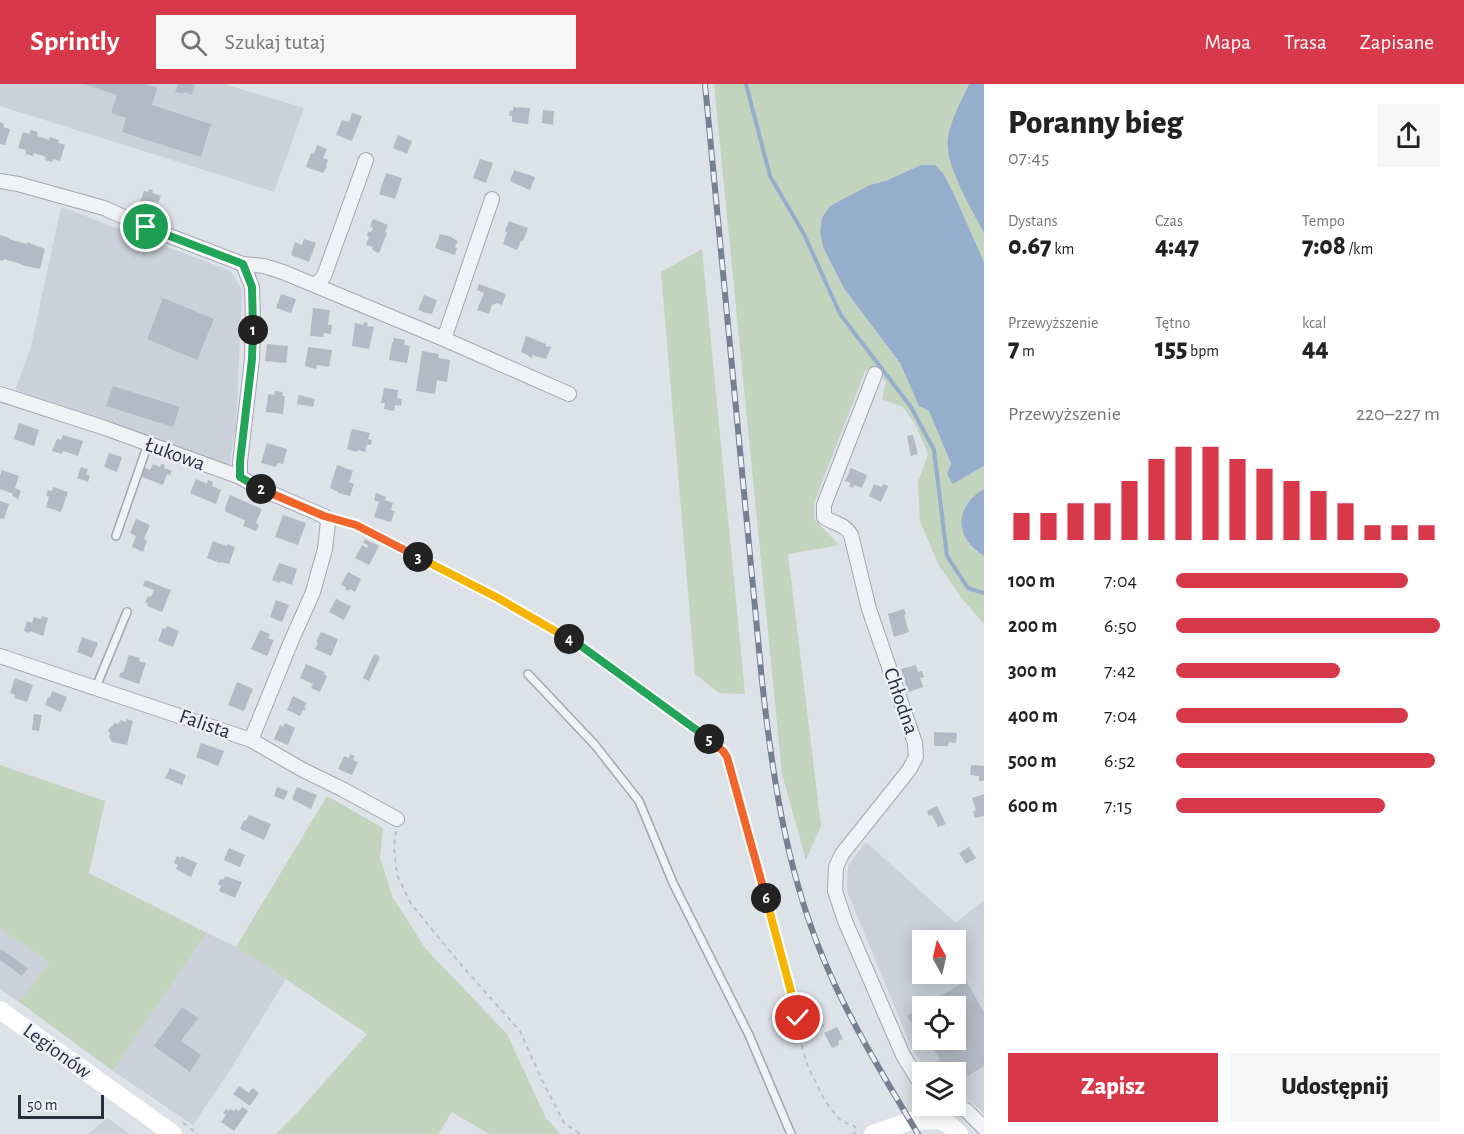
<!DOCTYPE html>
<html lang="pl">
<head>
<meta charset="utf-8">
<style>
	:root { --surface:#fff; --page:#f6f6f6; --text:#222; --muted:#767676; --accent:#d7394b }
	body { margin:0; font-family:"Alegreya Sans",sans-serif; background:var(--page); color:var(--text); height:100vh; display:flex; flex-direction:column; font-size:22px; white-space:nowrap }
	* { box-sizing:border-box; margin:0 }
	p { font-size:20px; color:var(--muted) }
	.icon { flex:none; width:33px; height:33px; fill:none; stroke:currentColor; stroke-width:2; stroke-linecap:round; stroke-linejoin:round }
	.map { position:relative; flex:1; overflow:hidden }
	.sheet { display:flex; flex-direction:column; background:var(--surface); width:480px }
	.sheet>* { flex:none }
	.needle { width:39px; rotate:352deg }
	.buttons { position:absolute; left:912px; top:846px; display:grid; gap:12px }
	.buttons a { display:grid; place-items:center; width:54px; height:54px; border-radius:0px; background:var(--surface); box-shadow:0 3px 15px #0003; font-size:30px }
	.scale { position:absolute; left:18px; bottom:15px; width:86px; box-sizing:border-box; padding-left:6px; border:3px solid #262e40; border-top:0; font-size:16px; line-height:21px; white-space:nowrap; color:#262e40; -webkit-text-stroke:4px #edf0f6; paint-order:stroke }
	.pin { position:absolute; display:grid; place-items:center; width:51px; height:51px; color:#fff; margin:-26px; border:3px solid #fff; border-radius:50%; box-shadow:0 2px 6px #0007 }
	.km { position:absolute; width:30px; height:30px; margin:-15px; border-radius:50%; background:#222; color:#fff; font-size:16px; line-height:30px; text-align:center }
	.round { display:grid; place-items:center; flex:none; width:63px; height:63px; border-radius:0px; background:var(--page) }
	.head { display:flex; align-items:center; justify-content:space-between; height:102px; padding:0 24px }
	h1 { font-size:33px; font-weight:800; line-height:45px }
	.metrics { display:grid; grid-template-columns:repeat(3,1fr); gap:9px; height:102px; padding:6px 24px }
	.metrics div { display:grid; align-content:center }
	.metrics b { font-size:26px; font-weight:800 }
	.metrics small { font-size:16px; font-weight:400 }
	.metrics p { font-size:16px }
	.chart { height:168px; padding:12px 24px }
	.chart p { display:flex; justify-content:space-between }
	.chart svg { width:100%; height:108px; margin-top:6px; stroke:var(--accent); stroke-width:6 }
	.action { display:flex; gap:12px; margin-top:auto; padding:12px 24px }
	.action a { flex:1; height:69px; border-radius:0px; background:var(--accent); color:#fff; font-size:24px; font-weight:800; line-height:69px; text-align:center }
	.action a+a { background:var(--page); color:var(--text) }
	ul { padding:0 24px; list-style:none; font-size:20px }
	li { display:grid; grid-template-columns:96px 72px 1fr; align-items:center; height:45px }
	li i { height:15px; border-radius:8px; background:var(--accent) }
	header { display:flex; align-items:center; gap:36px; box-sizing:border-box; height:84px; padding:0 30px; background:var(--accent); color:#fff }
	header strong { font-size:28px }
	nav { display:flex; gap:33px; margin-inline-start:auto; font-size:21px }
	.search { width:420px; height:54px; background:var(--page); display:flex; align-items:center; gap:15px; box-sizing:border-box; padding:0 21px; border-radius:0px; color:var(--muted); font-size:22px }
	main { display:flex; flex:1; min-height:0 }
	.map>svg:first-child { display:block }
</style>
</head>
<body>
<header>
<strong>Sprintly</strong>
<div class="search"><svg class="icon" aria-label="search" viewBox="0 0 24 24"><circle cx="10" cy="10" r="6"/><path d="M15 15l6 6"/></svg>Szukaj tutaj</div>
<nav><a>Mapa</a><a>Trasa</a><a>Zapisane</a></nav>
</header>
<main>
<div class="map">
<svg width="984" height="1050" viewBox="0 0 984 1050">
	<rect width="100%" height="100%" fill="#dde1e8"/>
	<!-- built -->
	<g fill="#cbd0da" fill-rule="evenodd">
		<path d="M0 0H224L304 24 274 108 0 22Z"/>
		<path d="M61 123 231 187 242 206 236 342 229 382 15 306 31 263Z"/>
		<path d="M866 758 956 839 984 816V1030L970 1017 956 1012V988H927L913 967 847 807 848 782ZM922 856H956V890H922ZM922 922H956V956H922Z"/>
		<path d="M0 845 49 878 19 918 0 905Z"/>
		<path d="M207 849 236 863 286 895 230 986 193 1041 113 987Z"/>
		<path d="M107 1034 130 1050H88Z"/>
	</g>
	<!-- green -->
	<g fill="#c2d3be">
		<path d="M714 0H969L948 51 947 65 953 85 984 149V178L953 108 943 89 888 96 870 101 845 206 900 279 919 322 929 327 951 381 953 400 984 382V405L965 423 976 467 984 472V540L964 517 939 482 920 437 918 398 928 370 915 340 903 323 882 315 886 298 874 282 865 287 814 419V435L839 461 788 470 821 742 806 776 782 690Z"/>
		<path d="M702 165 745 610 719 609 695 590 661 188Z"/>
		<path d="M0 681 105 717 89 789 207 849 113 987 19 918 49 878 0 845Z"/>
		<path d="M327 712 383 744 380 773 392 812 425 864 507 950 546 1034 560 1050H489L452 1028 438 1050H276L298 1028 367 950 286 895 236 863Z"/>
	</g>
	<!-- water -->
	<g fill="#95aecb">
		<path d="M969 0H984V149C972 125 943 79 948 53 951 35 962 16 969 0Z"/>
		<path d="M921 81H935L943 89 953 108 984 178V382L953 400 947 390 951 380 929 327 919 322 900 279 845 206 823 163 820 148 822 134 830 122 870 101 888 96Z"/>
		<path d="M984 405V472C954 453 954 423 984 405Z"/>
	</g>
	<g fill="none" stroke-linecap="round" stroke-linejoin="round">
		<!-- stream -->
		<path stroke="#95aecb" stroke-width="4" d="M746 0 770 92 804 150 840 230 911 323 934 366 947 472 968 504 984 509"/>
	</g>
	<!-- building -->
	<g fill="#b4bac5">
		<path d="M84 0H146L157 4 152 21 211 40 201 73 122 48 126 34 111 29 117 11Z"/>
		<path d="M178 0H195L192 11 184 8 183 10 175 8Z"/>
		<path d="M513 23 530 24 528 40 512 38V32H509L510 26 513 27Z"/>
		<path d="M543 26 554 27 553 41 542 39Z"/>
		<path d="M352 29 362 32 352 57 336 51 342 36 349 38Z"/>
		<path d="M0 38 4 40 3 43 10 45 5 61 0 60Z"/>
		<path d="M31 46 38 48 37 52 49 56 50 53 59 56 58 59 65 61 60 77 53 75 52 78 45 76 46 73 34 69 33 72 26 70V66L18 64 23 48 29 50Z"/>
		<path d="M398 51 412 57 407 70 393 64Z"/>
		<path d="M317 61 327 65 323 74 328 76 326 81 327 83 323 89 306 83 311 69 314 70Z"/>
		<path d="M480 75 493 79 486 99 473 94Z"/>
		<path d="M514 86 535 93 530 106 510 97Z"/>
		<path d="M386 89 402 94 395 115 379 110Z"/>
		<path d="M149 105 153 106 152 109 161 112 155 127 139 121 144 107 148 108Z"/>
		<path d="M373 135 388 141 385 148 387 149 379 169 374 167 372 165 373 163 366 161 369 153 367 152 368 147 371 148 373 144 370 143Z"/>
		<path d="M509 137 528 144 523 157H521L517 166 503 160 507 148 505 147Z"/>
		<path d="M440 150 452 153V154L458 157 455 163 457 164 455 171 435 164Z"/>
		<path d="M0 151 10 154 9 155 27 160V158L45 165 40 185 21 181V180L4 175 3 177 0 176Z"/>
		<path d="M304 155 316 159 309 178 291 171 295 158 302 161Z"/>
		<path d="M479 200 506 210 502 221 497 219 492 221 489 230 477 226 484 209 477 206Z"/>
		<path d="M281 210 296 215 291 229 276 224Z"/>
		<path d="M424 211 437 216 432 230 422 228 423 227 418 226Z"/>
		<path d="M163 214 214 235 197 276 147 255Z"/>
		<path d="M313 224 330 226 328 241H332L331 250 324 249 323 253 310 252Z"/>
		<path d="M364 238 368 239 367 242 374 243 369 265 352 262 355 239 363 241Z"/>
		<path d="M526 252 546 260V262L551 263 546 275 532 271V274L528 272V271L521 268Z"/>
		<path d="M394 254 405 256 404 261 410 262 407 279 389 276 392 258 393 259Z"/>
		<path d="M267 260 288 262 286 279 265 277Z"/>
		<path d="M308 263 332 266 329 283 317 281 316 285 305 282Z"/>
		<path d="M422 267 439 270 438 274 450 276 447 298 437 296 435 310 416 307Z"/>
		<path d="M113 302 180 323 173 343 106 322Z"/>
		<path d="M384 304 398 306 397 314 402 315 401 322 395 321 394 327 384 325 385 319H381Z"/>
		<path d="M275 307 283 308 282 312H285L283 330 266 328 268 310 274 311Z"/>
		<path d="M299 311 315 315 313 323 297 320Z"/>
		<path d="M19 339 39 346 34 362 14 355Z"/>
		<path d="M352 345 370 349 368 355 372 356 371 361 367 360 365 368 358 366 357 368 347 365Z"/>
		<path d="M63 351 83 357 78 372 63 367 62 370 52 367 57 355 61 356Z"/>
		<path d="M913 351 918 370 911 372 907 352Z"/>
		<path d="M267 359 287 365 283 380 278 379 276 383 261 379Z"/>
		<path d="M109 369 122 373 117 388 104 383Z"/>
		<path d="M153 380 160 383 161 380 165 381 164 384 172 387 170 391 167 390 163 401 140 392 143 383 150 386Z"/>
		<path d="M337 381 353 387 349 398 354 400 350 412 338 409V408L330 404Z"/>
		<path d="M81 383 88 385 86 390 90 392 88 398 77 394Z"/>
		<path d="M851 384 867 391 862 404 854 401 853 404 849 402 851 399 845 397Z"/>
		<path d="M2 386 19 392 15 404 21 407 18 415 12 412 13 410 0 405V392Z"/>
		<path d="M196 395 207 400 208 396 213 398 212 402 221 406 216 420 190 409Z"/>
		<path d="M874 400 882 403 883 400 888 402 881 418 869 412Z"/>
		<path d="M53 403 68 408 61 428 46 423 49 413 46 412 48 406 52 407Z"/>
		<path d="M376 409 386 413 385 416 393 419 391 426 395 427 391 438 374 433 379 418 374 416Z"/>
		<path d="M230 411 262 425 256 439 259 441 256 447 243 442 245 436 226 428 225 424Z"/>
		<path d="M0 417 9 420 4 435 0 434Z"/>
		<path d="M283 431 306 439 298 461 275 453Z"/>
		<path d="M136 435 150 441 144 455 147 457 143 468 132 463 136 452 130 449Z"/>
		<path d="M365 455 379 462 369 481 355 474 362 461 367 464 368 461 363 459Z"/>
		<path d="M213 457 227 462V460L235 463 229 480 221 478 220 479 207 474Z"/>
		<path d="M279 479 297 485 292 501 281 497 280 499 272 496Z"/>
		<path d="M348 488 361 495 355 508 350 505 348 507 345 505 346 503 341 501Z"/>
		<path d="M145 496 171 506 162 528 147 522 148 519 145 518 148 512 151 513 154 506 143 502Z"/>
		<path d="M336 515 351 522 344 536 329 528Z"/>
		<path d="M276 516 289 521 282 538 270 533Z"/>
		<path d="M904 525 906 530 904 531 909 548 894 553 888 530Z"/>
		<path d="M42 532 48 534 43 552 30 547 29 549 24 547 27 537 32 539 34 533 41 535Z"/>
		<path d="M167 542 179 547 173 563 158 557 163 544 165 545Z"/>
		<path d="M260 546 270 550 268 554 274 556 267 572 251 565Z"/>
		<path d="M321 548 338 555 331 572 315 565 318 559 316 558Z"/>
		<path d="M82 553 98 559 92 574 77 568Z"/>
		<path d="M374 570 380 573 369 597 363 594Z"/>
		<path d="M129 571 140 574 139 577 146 579 139 600 119 593 121 588 123 589Z"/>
		<path d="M306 580 325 588 324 590 327 592 320 608 311 604 313 600 300 594Z"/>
		<path d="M916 581 918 588 922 587 924 593 920 594 923 603 908 608 901 585Z"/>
		<path d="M15 594 33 601 27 618 14 614 15 611 10 609Z"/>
		<path d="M237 598 253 605 244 627 228 621Z"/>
		<path d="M52 607 67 613 61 628 45 621 48 613 50 614Z"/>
		<path d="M293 612 307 619 304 623 306 624 305 627 303 626 300 632 287 626Z"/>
		<path d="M34 630 42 631 39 647 32 646Z"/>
		<path d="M126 635 133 637 127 661 112 658 109 653 110 650 108 646 115 639 119 640 120 636 126 638Z"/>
		<path d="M285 639 295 644 288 661 274 655 280 641 283 643Z"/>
		<path d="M934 648 957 649 956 659 949 658 948 662H934Z"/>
		<path d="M201 659 224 667 218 682 196 673Z"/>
		<path d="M350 670 355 672 353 676 358 678 352 691 338 685 344 672 349 674Z"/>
		<path d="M971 681 984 682V697H979V692L970 691Z"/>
		<path d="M170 684 186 691 182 701 165 694Z"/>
		<path d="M277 703 288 707 284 716 274 712Z"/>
		<path d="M297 703 317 711 311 725 292 715Z"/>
		<path d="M984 710V732L975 734 973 727 976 726 972 714Z"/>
		<path d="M937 722 946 740 938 743 932 731 929 732 927 727Z"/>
		<path d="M249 731 271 740 264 756 240 745 244 736 246 737Z"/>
		<path d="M969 763 976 774 966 780 959 769Z"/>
		<path d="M229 764 245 771 240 783 224 776Z"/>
		<path d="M177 772 181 774V772L197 779 191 793 176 785 178 781 174 779Z"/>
		<path d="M225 792 242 798 235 814 219 807 221 802 218 800 220 795 223 796Z"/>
		<path d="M1 865 28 884 22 892 0 876V867Z"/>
		<path d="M966 897 984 928V982L956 999V988H941L936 979 940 976 928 956H956V922H923Z"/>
		<path d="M182 923 198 934 181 957 201 971 190 988 154 962Z"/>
		<path d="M922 923V952L921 953 907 932Z"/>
		<path d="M820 936 824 942 810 950 807 944 809 943 807 941 814 937 815 939Z"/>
		<path d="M837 943 843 955 838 957 839 961 832 964 824 949Z"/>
		<path d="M239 1002 249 1009 252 1004 259 1009 250 1022 233 1010Z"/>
		<path d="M242 1023 248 1027 234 1047 221 1038 226 1031 223 1029 226 1025 229 1027 230 1025 234 1027 236 1025 239 1027Z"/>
	</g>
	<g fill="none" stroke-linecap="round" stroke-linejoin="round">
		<!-- lane casing -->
		<g stroke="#a2a8b2" stroke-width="10">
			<g id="lane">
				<path d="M116 452 148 360"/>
				<path d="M528 590 595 661 639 717 673 799 749 951 791 1050"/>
				<path d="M96 603 127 528"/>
			</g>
		</g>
		<!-- street casing -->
		<g stroke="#a2a8b2" stroke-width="16">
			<g id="street">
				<path d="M0 97 18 100 104 124 146 143 243 180 252 203 253 235 252 275 240 378V393"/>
				<path d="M243 180 264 182 283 188 444 255 569 310"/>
				<path d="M316 201 324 192 366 76"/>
				<path d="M444 255 492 115"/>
				<path d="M875 290 824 421V433C834 440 845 440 851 451L869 525 915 659 916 673 909 686 842 770 836 783 835 807 845 837 903 971 917 994 922 1000"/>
				<path d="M0 310 105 344 240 393 257 403 324 432 328 438 325 465 313 508 290 560 251 656"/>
				<path d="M0 572 251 656 303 686 342 705 397 735"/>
				<path d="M953 1022 966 1026 984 1044"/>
			</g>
		</g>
		<!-- path -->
		<g stroke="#bbbfc7" stroke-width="2" stroke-dasharray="4.5 4.5" stroke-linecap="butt">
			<path d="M338 436 356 441 498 514 581 562 703 650 723 667 727 673 731 684 793 914 801 960 808 983 825 1017 841 1037 854 1042 859 1048"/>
			<path d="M396 747 394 764 397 791 411 820 463 883 520 947 540 992 564 1039 580 1050"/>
			<path d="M183 1039 198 1050"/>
			<path d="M852 1050 860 1048"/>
		</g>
		<!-- lane -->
		<use href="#lane" stroke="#f0f2f6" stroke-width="7"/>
		<!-- street -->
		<use href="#street" stroke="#f0f2f6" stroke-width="14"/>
		<!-- secondary -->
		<g stroke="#fff" stroke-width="18">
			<path d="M0 926 173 1050"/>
			<path d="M873 1050 910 1037 940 1036 951 1042 959 1050"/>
		</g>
		<!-- rail casing -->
		<g stroke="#768093" stroke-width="6">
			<path id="rail" d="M705 0 762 597C773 698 788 797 830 890 855 946 887 998 918 1050"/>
		</g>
		<!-- rail -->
		<use href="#rail" stroke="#edf0f6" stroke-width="4" stroke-dasharray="11" stroke-linecap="butt"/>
	</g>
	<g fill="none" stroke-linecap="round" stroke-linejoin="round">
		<!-- split-1 casing -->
		<g stroke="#fff" stroke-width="12">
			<path id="split-1" d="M146 143 243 180 252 203 253 246"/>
		</g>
		<!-- split-2 casing -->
		<g stroke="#fff" stroke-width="12">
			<path id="split-2" d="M253 246 252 275 240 378V393L261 405"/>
		</g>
		<!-- split-3 casing -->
		<g stroke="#fff" stroke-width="12">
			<path id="split-3" d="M261 405 324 432 356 441 418 473"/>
		</g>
		<!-- split-4 casing -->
		<g stroke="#fff" stroke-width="12">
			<path id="split-4" d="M418 473 498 514 569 555"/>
		</g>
		<!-- split-5 casing -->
		<g stroke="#fff" stroke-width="12">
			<path id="split-5" d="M569 555 581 562 709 655"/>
		</g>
		<!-- split-6 casing -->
		<g stroke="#fff" stroke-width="12">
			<path id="split-6" d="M709 655 723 667 727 673 766 814"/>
		</g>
		<!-- split-7 casing -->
		<g stroke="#fff" stroke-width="12">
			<path id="split-7" d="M766 814 798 934"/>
		</g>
		<!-- split-1 -->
		<use href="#split-1" stroke="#22a559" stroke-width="8"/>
		<!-- split-2 -->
		<use href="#split-2" stroke="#22a559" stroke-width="8"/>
		<!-- split-3 -->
		<use href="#split-3" stroke="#f0652b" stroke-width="8"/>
		<!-- split-4 -->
		<use href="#split-4" stroke="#f5b400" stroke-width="8"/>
		<!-- split-5 -->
		<use href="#split-5" stroke="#22a559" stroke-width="8"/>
		<!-- split-6 -->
		<use href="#split-6" stroke="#f0652b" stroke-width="8"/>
		<!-- split-7 -->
		<use href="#split-7" stroke="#f5b400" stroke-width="8"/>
	</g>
	<g text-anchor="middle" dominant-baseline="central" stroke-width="5" stroke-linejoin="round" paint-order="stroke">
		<!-- street labels -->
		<g font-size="21" fill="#262e40" stroke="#edf0f6">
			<text transform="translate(175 370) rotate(20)">Łukowa</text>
			<text transform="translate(901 617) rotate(71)">Chłodna</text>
			<text transform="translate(205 640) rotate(19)">Falista</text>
			<text transform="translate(57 967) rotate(36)">Legionów</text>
		</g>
	</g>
</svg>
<div class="buttons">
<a><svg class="needle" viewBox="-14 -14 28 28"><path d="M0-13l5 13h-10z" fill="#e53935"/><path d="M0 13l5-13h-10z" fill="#767676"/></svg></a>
<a><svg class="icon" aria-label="locate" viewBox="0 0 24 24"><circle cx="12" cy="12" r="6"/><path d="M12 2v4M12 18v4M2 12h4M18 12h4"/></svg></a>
<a><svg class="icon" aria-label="layers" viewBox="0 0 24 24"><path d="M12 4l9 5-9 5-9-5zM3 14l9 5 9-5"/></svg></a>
</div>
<div class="scale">50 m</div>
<div class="pin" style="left:146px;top:143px;background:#1e9e55"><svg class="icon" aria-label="arrive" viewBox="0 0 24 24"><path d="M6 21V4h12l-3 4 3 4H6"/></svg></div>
<div class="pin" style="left:798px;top:934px;background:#d93025"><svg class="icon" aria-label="check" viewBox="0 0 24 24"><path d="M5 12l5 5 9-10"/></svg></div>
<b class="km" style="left:253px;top:246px">1</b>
<b class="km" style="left:261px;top:405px">2</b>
<b class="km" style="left:418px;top:473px">3</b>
<b class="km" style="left:569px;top:555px">4</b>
<b class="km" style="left:709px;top:655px">5</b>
<b class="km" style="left:766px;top:814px">6</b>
</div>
<section class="sheet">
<div class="head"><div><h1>Poranny bieg</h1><p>07:45</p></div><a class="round"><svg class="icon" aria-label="share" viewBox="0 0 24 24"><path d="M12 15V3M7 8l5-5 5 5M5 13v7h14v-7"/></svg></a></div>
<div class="metrics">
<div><p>Dystans</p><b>0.67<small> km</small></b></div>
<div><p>Czas</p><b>4:47</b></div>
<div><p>Tempo</p><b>7:08<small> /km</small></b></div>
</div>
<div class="metrics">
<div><p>Przewyższenie</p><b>7<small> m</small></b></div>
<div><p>Tętno</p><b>155<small> bpm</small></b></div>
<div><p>kcal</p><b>44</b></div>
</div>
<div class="chart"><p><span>Przewyższenie</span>220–227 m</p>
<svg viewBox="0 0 160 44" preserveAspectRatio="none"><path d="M5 44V33M15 44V33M25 44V29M35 44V29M45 44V20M55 44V11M65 44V6M75 44V6M85 44V11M95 44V15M105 44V20M115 44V24M125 44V29M135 44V38M145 44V38M155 44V38"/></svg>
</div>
<ul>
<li><b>100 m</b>7:04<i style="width:88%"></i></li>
<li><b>200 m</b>6:50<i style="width:100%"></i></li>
<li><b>300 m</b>7:42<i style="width:62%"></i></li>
<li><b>400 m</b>7:04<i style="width:88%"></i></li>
<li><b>500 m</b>6:52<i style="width:98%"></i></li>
<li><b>600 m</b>7:15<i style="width:79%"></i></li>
</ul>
<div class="action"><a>Zapisz</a><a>Udostępnij</a></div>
</section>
</main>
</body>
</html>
